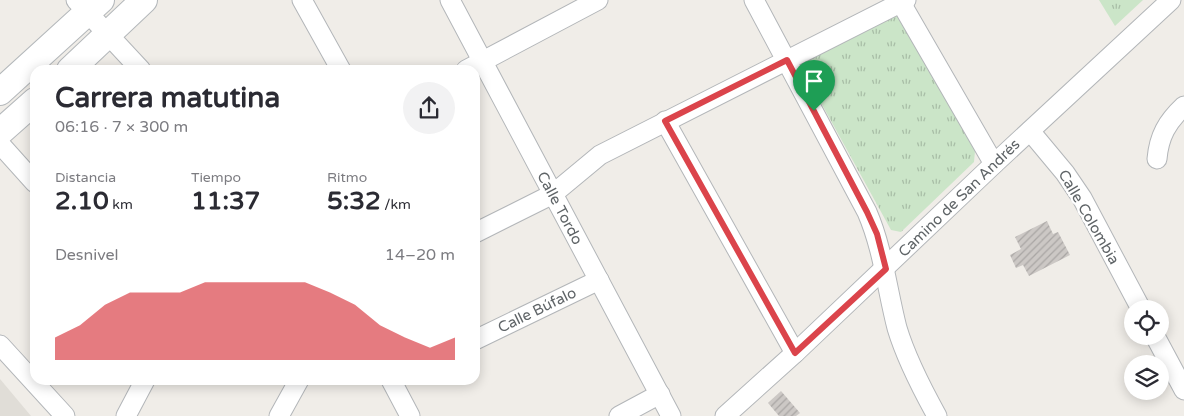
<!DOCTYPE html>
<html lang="es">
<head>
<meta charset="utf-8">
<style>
	:root { --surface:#fff; --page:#f2f2f3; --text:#2b2b33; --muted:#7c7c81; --accent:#db444b }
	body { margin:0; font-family:"Varela Round",sans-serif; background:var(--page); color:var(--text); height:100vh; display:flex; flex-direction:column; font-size:19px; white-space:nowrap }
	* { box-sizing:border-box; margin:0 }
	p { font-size:16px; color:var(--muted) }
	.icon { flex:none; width:28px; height:28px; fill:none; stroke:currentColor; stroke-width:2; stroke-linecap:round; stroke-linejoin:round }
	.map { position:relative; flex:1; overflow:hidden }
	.side { position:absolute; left:30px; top:65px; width:450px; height:320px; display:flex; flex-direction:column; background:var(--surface); border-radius:15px; box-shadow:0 2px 12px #0003 }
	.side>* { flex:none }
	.controls { position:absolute; left:1124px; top:300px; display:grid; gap:10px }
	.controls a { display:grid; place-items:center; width:45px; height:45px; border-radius:50%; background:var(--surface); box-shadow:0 2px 12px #0003; font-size:25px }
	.pin { position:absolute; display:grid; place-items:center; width:42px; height:42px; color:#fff; margin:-51px -21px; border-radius:50% 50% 50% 0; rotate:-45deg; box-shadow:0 0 5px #0007 }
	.pin .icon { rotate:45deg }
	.round { display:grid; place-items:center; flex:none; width:52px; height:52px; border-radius:26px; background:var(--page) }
	.head { display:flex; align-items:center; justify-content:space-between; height:85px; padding:0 25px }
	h1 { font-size:28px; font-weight:800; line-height:38px }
	.stats { display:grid; grid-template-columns:repeat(3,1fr); gap:8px; height:85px; padding:5px 25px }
	.stats div { display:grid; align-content:center }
	.stats b { font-size:25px; font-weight:800 }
	.stats small { font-size:14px; font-weight:400 }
	.stats p { font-size:14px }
	.chart { height:140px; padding:10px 25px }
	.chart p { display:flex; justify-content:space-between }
	.chart svg { width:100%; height:90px; margin-top:5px; fill:var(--accent); opacity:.7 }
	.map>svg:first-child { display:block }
</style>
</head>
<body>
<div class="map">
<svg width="1184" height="416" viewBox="0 0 1184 416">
	<defs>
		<pattern id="grass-tufts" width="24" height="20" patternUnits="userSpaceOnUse" patternTransform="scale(1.25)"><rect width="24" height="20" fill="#cbe5c8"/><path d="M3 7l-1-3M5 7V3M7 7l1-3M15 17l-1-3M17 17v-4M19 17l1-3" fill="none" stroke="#a8bda6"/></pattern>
		<pattern id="building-hatch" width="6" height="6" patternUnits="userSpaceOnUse" patternTransform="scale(1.25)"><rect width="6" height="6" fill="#ccc8c5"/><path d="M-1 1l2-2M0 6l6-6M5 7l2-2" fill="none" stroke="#a9a6a4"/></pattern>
	</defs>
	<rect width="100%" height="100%" fill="#f0ede8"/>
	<!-- education -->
	<path fill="#e0ddd7" d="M0 379 31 416H0Z"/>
	<!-- grass -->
	<g fill="url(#grass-tufts)">
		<path d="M1099 0H1143L1115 26Z"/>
		<path d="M892 14 899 17 975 151 974 162 901 232 891 230 803 70 807 59Z"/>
	</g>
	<!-- building -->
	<g fill="url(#building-hatch)">
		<path d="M1047 221 1053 234 1058 232 1070 255 1029 276 1023 265 1016 268 1010 255 1021 249 1015 237Z"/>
		<path d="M781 391 800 413 796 416H779L768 403Z"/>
	</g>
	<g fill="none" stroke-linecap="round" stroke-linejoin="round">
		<!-- street casing -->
		<g stroke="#b3b6b9" stroke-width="21">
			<g id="street">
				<path d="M76 0 141 70"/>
				<path d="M302 0 341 70"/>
				<path d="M450 0 671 416"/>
				<path d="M754 0 867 212C883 249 887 289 897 328 906 358 922 389 937 416"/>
				<path d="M901 3 994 164"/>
				<path d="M466 70 598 0"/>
				<path d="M665 121 795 353"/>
				<path d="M1030 131 1065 173 1082 198 1141 309"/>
				<path d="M0 144 35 183"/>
				<path d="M1157 159C1159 136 1167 122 1184 106"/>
				<path d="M475 233 553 194 600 155 906 0"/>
				<path d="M1155 336 1184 390"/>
				<path d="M475 340 599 280"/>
				<path d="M0 345 65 416"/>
				<path d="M391 380 410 416"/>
				<path d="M126 416 145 380"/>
				<path d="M279 416 299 380"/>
				<path d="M619 416 660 394"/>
				<path d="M725 416 795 353 994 164 1171 0"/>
			</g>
		</g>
		<!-- secondary casing -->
		<g stroke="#b4b8bb" stroke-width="28">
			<g id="secondary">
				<path d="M70 70 144 0"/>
				<path d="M0 92 101 0"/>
				<path d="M0 132 35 101"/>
			</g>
		</g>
		<!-- street -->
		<use href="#street" stroke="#fff" stroke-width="19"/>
		<!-- secondary -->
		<use href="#secondary" stroke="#fff" stroke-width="26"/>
	</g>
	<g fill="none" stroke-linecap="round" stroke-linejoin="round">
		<!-- route casing -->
		<g stroke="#fff" stroke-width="10">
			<path id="route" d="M787 60 867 212 877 234 886 269 795 353 665 121Z"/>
		</g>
		<!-- route -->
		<use href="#route" stroke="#db444b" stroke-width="6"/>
	</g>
	<g text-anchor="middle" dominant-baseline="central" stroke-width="4.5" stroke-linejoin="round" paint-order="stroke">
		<!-- street labels -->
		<g font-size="15" fill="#5f6467" stroke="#fff">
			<text transform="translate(959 198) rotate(-44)">Camino de San Andrés</text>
			<text transform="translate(560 208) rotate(62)">Calle Tordo</text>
			<text transform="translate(1089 217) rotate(60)">Calle Colombia</text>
			<text transform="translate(537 310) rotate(-26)">Calle Búfalo</text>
		</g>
	</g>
</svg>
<div class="controls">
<a><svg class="icon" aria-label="locate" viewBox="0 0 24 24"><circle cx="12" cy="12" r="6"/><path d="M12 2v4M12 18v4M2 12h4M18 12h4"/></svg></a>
<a><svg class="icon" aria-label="layers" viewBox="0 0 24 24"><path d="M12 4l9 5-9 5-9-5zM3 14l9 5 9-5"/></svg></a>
</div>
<div class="pin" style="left:814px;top:111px;background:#1e9e55"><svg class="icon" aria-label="arrive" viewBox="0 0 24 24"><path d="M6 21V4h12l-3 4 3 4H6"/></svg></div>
<section class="side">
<div class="head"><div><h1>Carrera matutina</h1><p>06:16 · 7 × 300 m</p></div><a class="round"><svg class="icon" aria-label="share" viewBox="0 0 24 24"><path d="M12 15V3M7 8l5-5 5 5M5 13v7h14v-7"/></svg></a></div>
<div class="stats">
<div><p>Distancia</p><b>2.10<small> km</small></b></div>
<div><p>Tiempo</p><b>11:37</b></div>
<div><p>Ritmo</p><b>5:32<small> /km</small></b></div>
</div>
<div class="chart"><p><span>Desnivel</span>14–20 m</p>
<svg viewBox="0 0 160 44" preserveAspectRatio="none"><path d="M0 44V33L10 27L20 17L30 11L40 11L50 11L60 6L70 6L80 6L90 6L100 6L110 11L120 17L130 27L140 33L150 38L160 33V44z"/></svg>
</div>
</section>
</div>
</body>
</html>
